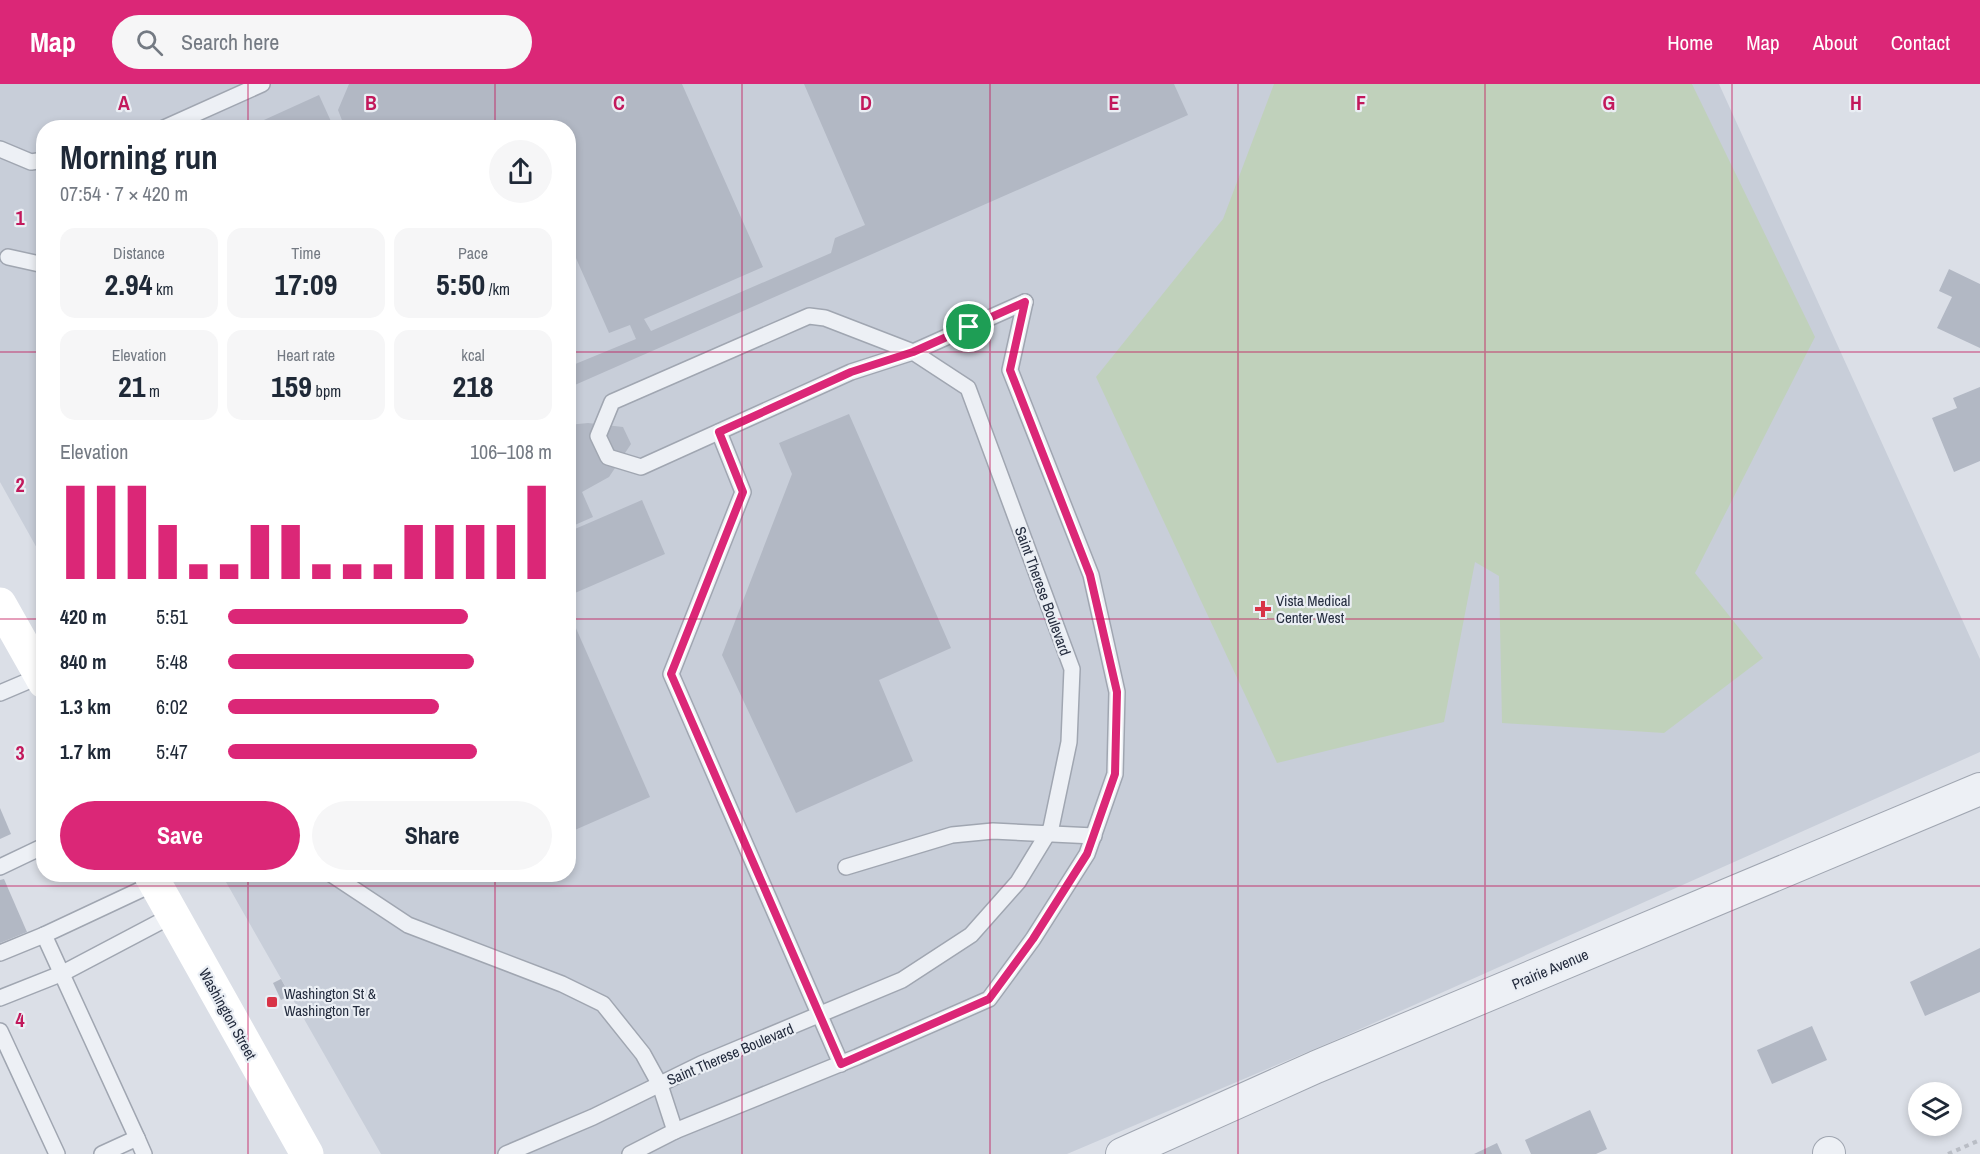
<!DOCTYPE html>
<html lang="en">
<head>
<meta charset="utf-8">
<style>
	:root { --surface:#fff; --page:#f6f6f7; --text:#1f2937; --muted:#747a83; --accent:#db2777 }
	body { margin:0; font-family:"Archivo Narrow",sans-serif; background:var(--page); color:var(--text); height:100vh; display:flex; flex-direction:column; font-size:22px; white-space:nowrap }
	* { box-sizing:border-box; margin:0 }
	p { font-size:20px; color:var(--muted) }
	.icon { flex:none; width:33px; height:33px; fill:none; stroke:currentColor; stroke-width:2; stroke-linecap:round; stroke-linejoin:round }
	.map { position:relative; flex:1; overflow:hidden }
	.drawer { position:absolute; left:36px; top:36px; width:540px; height:762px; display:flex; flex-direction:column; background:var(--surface); border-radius:24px; box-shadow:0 3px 9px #0003 }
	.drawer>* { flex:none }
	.buttons { position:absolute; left:1908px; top:998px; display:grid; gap:12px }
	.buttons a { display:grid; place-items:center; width:54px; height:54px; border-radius:50%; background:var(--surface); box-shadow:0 3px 9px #0003; font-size:30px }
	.pin { position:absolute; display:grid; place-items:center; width:51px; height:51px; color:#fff; margin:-26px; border:3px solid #fff; border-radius:50%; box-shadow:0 2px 6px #0007 }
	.round { display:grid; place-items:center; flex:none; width:63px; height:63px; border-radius:32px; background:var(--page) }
	.summary { display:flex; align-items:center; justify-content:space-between; height:102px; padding:0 24px }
	h1 { font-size:33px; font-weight:700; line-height:45px }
	.metrics { display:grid; grid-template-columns:repeat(3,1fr); gap:9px; height:102px; padding:6px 24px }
	.metrics div { display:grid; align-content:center; border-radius:15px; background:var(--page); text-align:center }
	.metrics b { font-size:30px; font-weight:700 }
	.metrics small { font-size:16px; font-weight:400 }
	.metrics p { font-size:16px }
	.chart { height:168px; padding:12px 24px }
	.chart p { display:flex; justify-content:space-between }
	.chart svg { width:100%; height:108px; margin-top:6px; stroke:var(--accent); stroke-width:6 }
	.button { display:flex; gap:12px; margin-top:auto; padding:12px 24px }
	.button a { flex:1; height:69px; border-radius:36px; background:var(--accent); color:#fff; font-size:24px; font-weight:700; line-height:69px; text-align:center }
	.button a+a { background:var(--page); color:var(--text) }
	ul { padding:0 24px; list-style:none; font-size:20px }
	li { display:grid; grid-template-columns:96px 72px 1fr; align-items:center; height:45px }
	li i { height:15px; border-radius:8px; background:var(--accent) }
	header { display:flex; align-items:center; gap:36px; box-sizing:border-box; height:84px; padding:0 30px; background:var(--accent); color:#fff }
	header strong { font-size:28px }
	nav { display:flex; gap:33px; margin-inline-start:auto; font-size:21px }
	.search { width:420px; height:54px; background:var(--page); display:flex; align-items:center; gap:15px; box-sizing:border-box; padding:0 21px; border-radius:33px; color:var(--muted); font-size:22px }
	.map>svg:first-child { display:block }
</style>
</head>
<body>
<header>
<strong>Map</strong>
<div class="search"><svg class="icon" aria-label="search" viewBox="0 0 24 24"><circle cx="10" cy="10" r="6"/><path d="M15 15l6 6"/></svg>Search here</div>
<nav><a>Home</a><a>Map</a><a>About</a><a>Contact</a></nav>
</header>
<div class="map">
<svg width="1980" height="1070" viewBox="0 0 1980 1070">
	<rect width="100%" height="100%" fill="#dbdfe7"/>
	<!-- built -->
	<path fill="#c8ced9" d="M0 0H1719L1980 575V668L1338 955 1067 1070H381L222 791 568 790V44H44L43 475 0 398Z"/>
	<!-- green -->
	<path fill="#c0d1bb" d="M1274 0H1692L1815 253 1695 489 1763 574 1664 649 1502 639 1499 492 1475 478 1444 638 1277 679 1096 293 1223 135Z"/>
	<!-- building -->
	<g fill="#b2b8c4">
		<path d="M349 0H682L763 183 644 235 651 247 831 169 835 154 865 141 804 0H1174L1188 31 568 304V283L636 255 630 241 609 249 568 156V44H345L338 26Z"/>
		<path d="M319 11 334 44H246Z"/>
		<path d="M1949 185 1980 200V264L1937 244 1952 213 1939 207Z"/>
		<path d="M1980 303V377L1954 388 1932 334 1957 324 1953 314Z"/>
		<path d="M849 330 951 564 879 596 913 677 796 729 722 571 792 390 779 359Z"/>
		<path d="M588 339 623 343 631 360 609 393 582 408 593 433 568 444V341Z"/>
		<path d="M642 416 665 470 568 512V448Z"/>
		<path d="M568 526 650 713 568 749Z"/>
		<path d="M0 724 11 750 0 755Z"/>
		<path d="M4 795 27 848 0 859V796Z"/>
		<path d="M1980 864V908L1925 932 1910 898Z"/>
		<path d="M281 895 290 911 281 916 273 899Z"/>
		<path d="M1812 942 1827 976 1772 1000 1757 966Z"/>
		<path d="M1590 1026 1607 1065 1596 1070H1531L1525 1056Z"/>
		<path d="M1497 1059 1502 1070H1474Z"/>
	</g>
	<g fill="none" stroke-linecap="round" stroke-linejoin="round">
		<!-- service casing -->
		<g stroke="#a0a6b1" stroke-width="18">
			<g id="service">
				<path d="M164 44 262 0"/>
				<path d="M0 65 31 78 44 76"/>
				<path d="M8 173 44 181"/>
				<path d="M719 348 743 408 671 590 841 980"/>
				<path d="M0 609 40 592"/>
				<path d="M0 783 44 762"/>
				<path d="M846 783 952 751 993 747 1094 752"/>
				<path d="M331 790 408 841 562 900 603 920 643 970 660 1001 675 1047"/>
				<path d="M44 851 155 799"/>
				<path d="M0 869 44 851 137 1054 102 1070"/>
				<path d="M0 914 63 889 173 831"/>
				<path d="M0 947 57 1070"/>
				<path d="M137 1054 144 1070"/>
				<path d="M506 1070 593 1033 701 980 902 896 971 851 1018 798 1051 744 1069 658 1072 585 968 304 913 268 851 288 641 383 608 373 598 352 612 318 809 232 825 234 913 268 1025 218"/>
				<path d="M630 1070 675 1047 857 973 989 915 1033 855 1087 770 1115 690 1117 608 1091 491 1010 286 1025 218"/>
			</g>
		</g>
		<!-- minor casing -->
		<g stroke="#a0a6b1" stroke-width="34">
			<g id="minor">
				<path d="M1829 1069V1070"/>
				<path d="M1122 1070 1316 983 1980 705"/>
			</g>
		</g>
		<!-- path -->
		<path stroke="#b9bdc5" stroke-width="4" stroke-dasharray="4.5 4.5" stroke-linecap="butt" d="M1948 1070 1980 1056"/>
		<!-- service -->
		<use href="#service" stroke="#edf0f5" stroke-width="15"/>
		<!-- minor -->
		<use href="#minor" stroke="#edf0f5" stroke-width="32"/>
		<!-- secondary -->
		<g stroke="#fff" stroke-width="33">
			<path d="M0 520 44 598"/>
			<path d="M150 790 307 1070"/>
		</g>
	</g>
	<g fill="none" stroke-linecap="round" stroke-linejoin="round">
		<!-- route casing -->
		<g stroke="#fff" stroke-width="12">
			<path id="route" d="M1025 218 1010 286 1090 491 1117 608 1115 690 1087 770 1033 855 989 915 841 980 671 590 743 408 719 348 851 288 913 268Z"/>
		</g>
		<!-- route -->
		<use href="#route" stroke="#db2777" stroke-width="8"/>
	</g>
	<!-- grid -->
	<path fill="none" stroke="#c2185b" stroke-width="1.5" stroke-opacity="0.55" d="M248 0V44M495 0V44M742 0V1070M990 0V1070M1238 0V1070M1485 0V1070M1732 0V1070M0 268H44M568 268H1980M0 535H44M568 535H1980M248 790V1070M495 790V1070M0 802H1980"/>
	<!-- markers -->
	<g fill="#d83347" stroke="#eaeef4" stroke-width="2">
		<path d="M1260 516h6v6h6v6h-6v6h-6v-6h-6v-6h6z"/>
		<rect x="266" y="912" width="12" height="12" rx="3"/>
	</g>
	<g text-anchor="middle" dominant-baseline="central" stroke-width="4.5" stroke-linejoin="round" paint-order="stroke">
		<!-- street labels -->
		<g font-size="15" fill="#242c3e" stroke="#eaeef4">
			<text transform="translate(1043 507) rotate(70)">Saint Therese Boulevard</text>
			<text transform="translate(1550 885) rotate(-23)">Prairie Avenue</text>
			<text transform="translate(228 930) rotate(61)">Washington Street</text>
			<text transform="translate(730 970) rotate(-23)">Saint Therese Boulevard</text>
		</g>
		<!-- poi labels -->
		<g font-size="15" fill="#242c3e" stroke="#eaeef4" text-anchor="start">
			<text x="1276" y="516">Vista Medical<tspan x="1276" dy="17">Center West</tspan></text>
			<text x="284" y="909">Washington St &amp;<tspan x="284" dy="17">Washington Ter</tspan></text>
		</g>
	</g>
	<g font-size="20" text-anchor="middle" font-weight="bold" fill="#c2185b" stroke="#eaeef4" stroke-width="4.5" stroke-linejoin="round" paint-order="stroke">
		<text x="124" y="26">A</text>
		<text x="371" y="26">B</text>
		<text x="619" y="26">C</text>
		<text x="866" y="26">D</text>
		<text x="1114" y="26">E</text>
		<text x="1361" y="26">F</text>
		<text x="1609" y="26">G</text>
		<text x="1856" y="26">H</text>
		<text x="20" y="141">1</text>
		<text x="20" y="408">2</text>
		<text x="20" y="676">3</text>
		<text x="20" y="943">4</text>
	</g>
</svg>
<div class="buttons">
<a><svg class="icon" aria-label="layers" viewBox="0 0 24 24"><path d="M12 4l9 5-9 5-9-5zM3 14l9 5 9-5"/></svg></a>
</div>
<div class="pin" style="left:969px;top:243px;background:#1e9e55"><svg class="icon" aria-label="arrive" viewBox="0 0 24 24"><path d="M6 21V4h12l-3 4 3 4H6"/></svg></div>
<section class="drawer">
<div class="summary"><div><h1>Morning run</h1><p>07:54 · 7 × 420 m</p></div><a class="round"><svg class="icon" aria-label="share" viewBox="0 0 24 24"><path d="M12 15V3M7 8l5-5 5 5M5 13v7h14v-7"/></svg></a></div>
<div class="metrics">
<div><p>Distance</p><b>2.94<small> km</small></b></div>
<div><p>Time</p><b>17:09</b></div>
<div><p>Pace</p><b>5:50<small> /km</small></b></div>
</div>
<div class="metrics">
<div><p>Elevation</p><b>21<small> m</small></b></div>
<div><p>Heart rate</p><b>159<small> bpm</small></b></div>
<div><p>kcal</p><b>218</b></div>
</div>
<div class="chart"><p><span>Elevation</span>106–108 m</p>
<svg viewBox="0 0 160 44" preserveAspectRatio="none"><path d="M5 44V6M15 44V6M25 44V6M35 44V22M45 44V38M55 44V38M65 44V22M75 44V22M85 44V38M95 44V38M105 44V38M115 44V22M125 44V22M135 44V22M145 44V22M155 44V6"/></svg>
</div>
<ul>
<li><b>420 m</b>5:51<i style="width:74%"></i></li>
<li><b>840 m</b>5:48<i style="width:76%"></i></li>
<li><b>1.3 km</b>6:02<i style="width:65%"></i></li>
<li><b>1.7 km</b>5:47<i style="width:77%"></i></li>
</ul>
<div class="button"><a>Save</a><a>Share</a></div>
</section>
</div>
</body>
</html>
